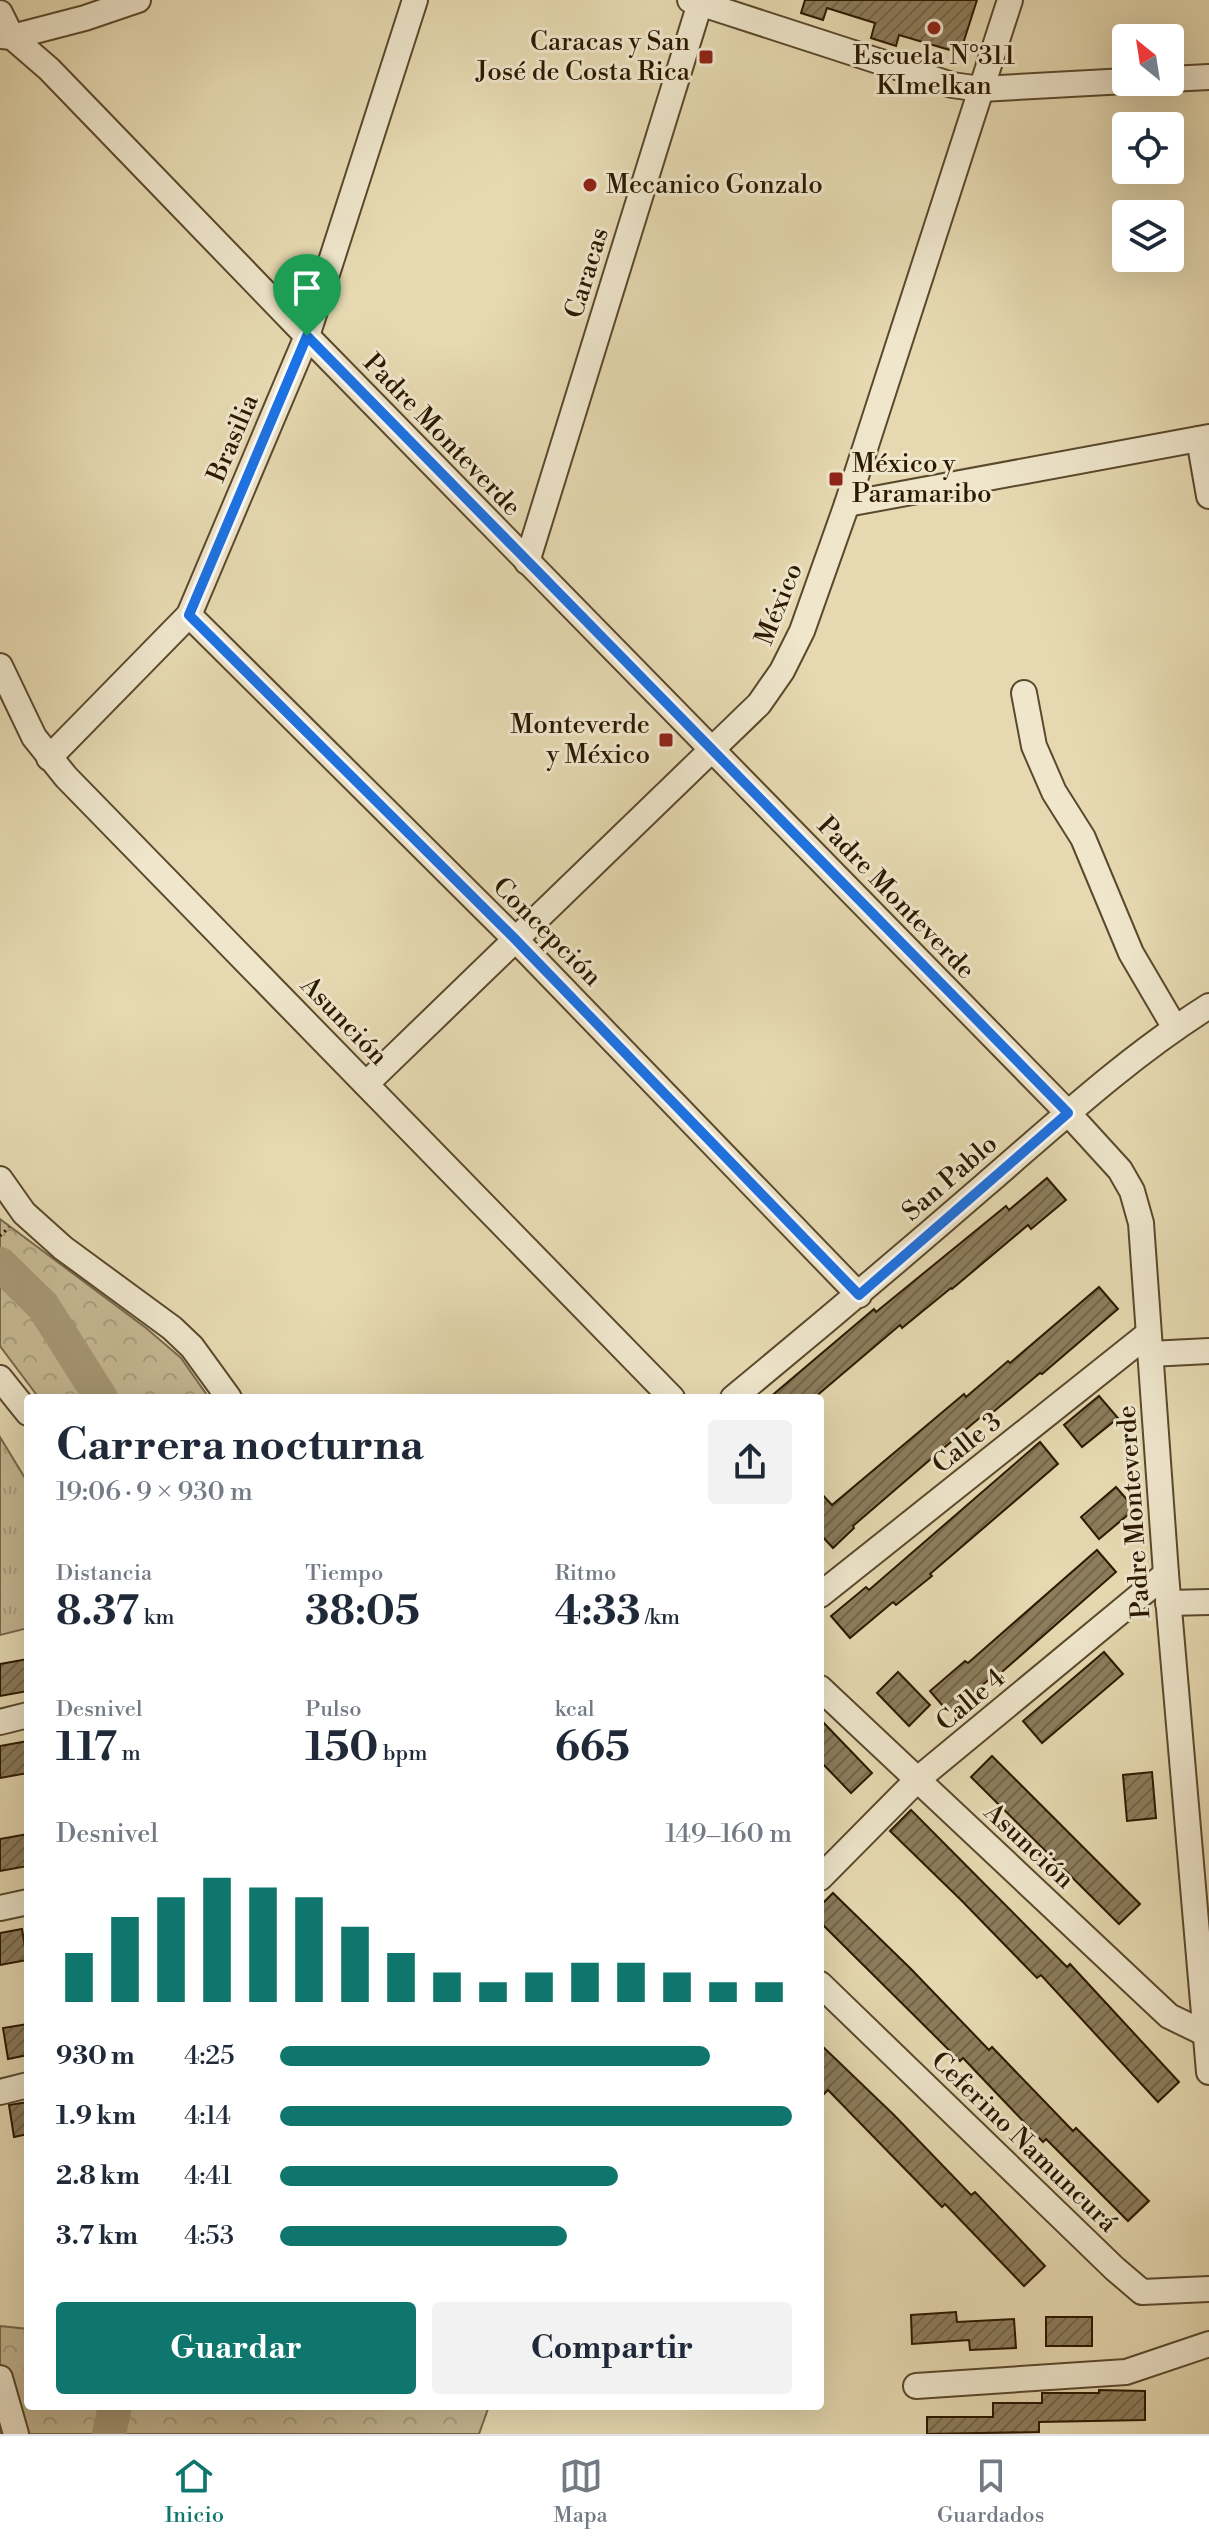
<!DOCTYPE html>
<html lang="es">
<head>
<meta charset="utf-8">
<style>
	:root { --surface:#fff; --page:#f2f2f3; --text:#1f2937; --muted:#747a83; --line:#e0e1e3; --accent:#0f766e }
	body { margin:0; font-family:"Libre Bodoni",serif; background:var(--page); color:var(--text); height:100vh; display:flex; flex-direction:column; font-size:30px; white-space:nowrap }
	* { box-sizing:border-box; margin:0 }
	p { font-size:26px; color:var(--muted) }
	.icon { flex:none; width:44px; height:44px; fill:none; stroke:currentColor; stroke-width:2; stroke-linecap:round; stroke-linejoin:round }
	.map { position:relative; flex:1; overflow:hidden }
	.sheet { position:absolute; left:24px; top:1394px; width:800px; height:1016px; display:flex; flex-direction:column; background:var(--surface); border-radius:8px; box-shadow:0 8px 32px #0002 }
	.sheet>* { flex:none }
	.needle { width:52px; rotate:330deg }
	.fabs { position:absolute; left:1112px; top:24px; display:grid; gap:16px }
	.fabs a { display:grid; place-items:center; width:72px; height:72px; border-radius:8px; background:var(--surface); box-shadow:0 8px 32px #0002; font-size:40px }
	.pin { position:absolute; display:grid; place-items:center; width:68px; height:68px; color:#fff; margin:-82px -34px; border-radius:50% 50% 50% 0; rotate:-45deg; box-shadow:0 0 8px #0007 }
	.pin .icon { rotate:45deg }
	.round { display:grid; place-items:center; flex:none; width:84px; height:84px; border-radius:8px; background:var(--page) }
	.summary { display:flex; align-items:center; justify-content:space-between; height:136px; padding:0 32px }
	h1 { font-size:44px; font-weight:700; line-height:60px }
	.figures { display:grid; grid-template-columns:repeat(3,1fr); gap:12px; height:136px; padding:8px 32px }
	.figures div { display:grid; align-content:center }
	.figures b { font-size:40px; font-weight:700 }
	.figures small { font-size:22px; font-weight:400 }
	.figures p { font-size:22px }
	.chart { height:224px; padding:16px 32px }
	.chart p { display:flex; justify-content:space-between }
	.chart svg { width:100%; height:144px; margin-top:8px; stroke:var(--accent); stroke-width:6 }
	.action { display:flex; gap:16px; margin-top:auto; padding:16px 32px }
	.action a { flex:1; height:92px; border-radius:8px; background:var(--accent); color:#fff; font-size:32px; font-weight:700; line-height:92px; text-align:center }
	.action a+a { background:var(--page); color:var(--text) }
	ul { padding:0 32px; list-style:none; font-size:26px }
	li { display:grid; grid-template-columns:128px 96px 1fr; align-items:center; height:60px }
	li i { height:20px; border-radius:10px; background:var(--accent) }
	.tabs { display:flex; justify-content:space-around; align-items:center; height:112px; border-top:2px solid var(--line); background:var(--surface); font-size:22px; color:var(--muted) }
	.tabs a { display:grid; justify-items:center; gap:4px }
	.tabs .selected { color:var(--accent) }
	.map>svg:first-child { display:block }
</style>
</head>
<body>
<div class="map">
<svg width="1209" height="2434" viewBox="0 0 1209 2434">
	<defs>
		<pattern id="grass-tufts" width="24" height="20" patternUnits="userSpaceOnUse" patternTransform="scale(2)"><rect width="24" height="20" fill="#c6b893"/><path d="M3 7l-1-3M5 7V3M7 7l1-3M15 17l-1-3M17 17v-4M19 17l1-3" fill="none" stroke="#aa9e7d"/></pattern>
		<pattern id="forest-crowns" width="20" height="18" patternUnits="userSpaceOnUse" patternTransform="scale(2)"><rect width="20" height="18" fill="#c6b893"/><path d="M2 6a3 3 0 1 1 6 0M12 15a3 3 0 1 1 6 0" fill="none" stroke="#aa9e7d"/></pattern>
		<pattern id="building-hatch" width="6" height="6" patternUnits="userSpaceOnUse" patternTransform="scale(2)"><rect width="6" height="6" fill="#8d7d5c"/><path d="M-1 1l2-2M0 6l6-6M5 7l2-2" fill="none" stroke="#73664a"/></pattern>
	</defs>
	<rect width="100%" height="100%" fill="#e6d9b1"/>
	<filter id="stains"><feTurbulence type="fractalNoise" baseFrequency=".0025" numOctaves="4"/><feColorMatrix values="0 0 0 0 .2 0 0 0 0 .09 0 0 0 0 .02 0 0 0 .5 -.17"/></filter>
	<radialGradient id="worn" r=".72"><stop offset=".6" stop-color="#630" stop-opacity="0"/><stop offset="1" stop-color="#630" stop-opacity=".3"/></radialGradient>
	<!-- grass -->
	<path fill="url(#grass-tufts)" stroke="#79684a" stroke-width="2" d="M0 1437 28 1483V1628L0 1635Z"/>
	<!-- forest -->
	<g fill="url(#forest-crowns)" stroke="#79684a" stroke-width="2">
		<path d="M0 1219 146 1328 181 1358 209 1398H39L0 1346Z"/>
		<path d="M0 2326 28 2329V2406H489L479 2434H0Z"/>
	</g>
	<g fill="none" stroke-linecap="round" stroke-linejoin="round">
		<!-- river -->
		<g stroke="#a79875" stroke-width="34">
			<path d="M0 1264 43 1306 101 1398"/>
			<path d="M109 2434 115 2406"/>
		</g>
	</g>
	<!-- building -->
	<g fill="url(#building-hatch)" stroke="#2c1900" stroke-width="2">
		<path d="M805 0H977L960 53 899 35 896 46 871 38 875 23 827 8 823 20 801 13Z"/>
		<path d="M1047 1178 1066 1200 1031 1229 1028 1225 952 1289 951 1288 902 1328 900 1325 814 1398H769L874 1309 876 1312 1006 1206 1009 1210Z"/>
		<path d="M1099 1287 1118 1309 1042 1374 1040 1373 992 1413 989 1410 939 1452 853 1526 854 1528 833 1548 820 1534V1492L832 1505 964 1394 966 1397 1008 1361 1010 1363Z"/>
		<path d="M1099 1396 1118 1418 1082 1447 1064 1425Z"/>
		<path d="M1040 1442 1058 1464 930 1574 932 1576 896 1605 893 1602 850 1638 831 1616 866 1587 869 1590Z"/>
		<path d="M1116 1487 1135 1509 1099 1539 1081 1517Z"/>
		<path d="M1097 1550 1116 1572 995 1678 993 1676 949 1713 930 1691 965 1661 968 1663Z"/>
		<path d="M1104 1652 1123 1674 1042 1743 1023 1721Z"/>
		<path d="M28 1659V1691L0 1696V1664Z"/>
		<path d="M898 1672 930 1705 909 1726 877 1693Z"/>
		<path d="M820 1719 872 1773 851 1793 820 1761Z"/>
		<path d="M28 1741V1773L0 1778V1746Z"/>
		<path d="M992 1756 1140 1904 1119 1924 971 1777Z"/>
		<path d="M1152 1772 1156 1818 1127 1821 1123 1775Z"/>
		<path d="M911 1810 1067 1967 1070 1964 1179 2082 1158 2102 1041 1975 1037 1978 961 1900 890 1831Z"/>
		<path d="M28 1834V1866L0 1871V1839Z"/>
		<path d="M833 1893 911 1969 989 2050 992 2047 1073 2131 1076 2128 1149 2201 1128 2221 1046 2139 1043 2142 963 2058 960 2061 820 1922V1906Z"/>
		<path d="M22 1929 27 1960 0 1965V1933Z"/>
		<path d="M28 2024V2055L8 2059 3 2028Z"/>
		<path d="M820 2044 894 2115 971 2195 975 2192 1045 2266 1024 2286 945 2204 942 2207 828 2090 820 2098Z"/>
		<path d="M28 2102V2134L14 2137 9 2105Z"/>
		<path d="M956 2312 957 2322 1014 2319 1016 2348 970 2350 969 2340 912 2344 911 2315Z"/>
		<rect x="1046" y="2317" width="46" height="29"/>
		<path d="M1099 2390 1145 2391V2420L1039 2422V2432L927 2434V2417H993V2403H1042V2393H1099Z"/>
	</g>
	<g fill="none" stroke-linecap="round" stroke-linejoin="round">
		<!-- minor casing -->
		<g stroke="#5a492c" stroke-width="28">
			<g id="minor">
				<path d="M690 0 952 85 981 89 1126 81"/>
				<path d="M0 13 12 37 49 69 307 336 1068 1113 1120 1170 1132 1191 1141 1223 1166 1574 1209 2072"/>
				<path d="M2 36 12 37 85 18 138 0"/>
				<path d="M1170 79 1209 77"/>
				<path d="M1199 439 1209 496"/>
				<path d="M847 504 1209 437"/>
				<path d="M527 562 701 0"/>
				<path d="M189 615 514 938 859 1295"/>
				<path d="M0 666 34 737 66 777 672 1398"/>
				<path d="M1024 693 1034 746 1054 792 1083 838 1131 953 1175 1028"/>
				<path d="M49 758 189 615 307 336 415 0"/>
				<path d="M366 1084 759 704 782 671 802 631 847 504 1010 0"/>
				<path d="M0 1179 24 1213 63 1248 172 1328 192 1347 229 1398"/>
				<path d="M1150 1354 1209 1351"/>
				<path d="M0 1378 28 1413"/>
				<path d="M733 1398C818 1328 902 1257 985 1185 1057 1123 1128 1057 1209 1006"/>
				<path d="M820 1595 1148 1334"/>
				<path d="M1168 1603 1209 1602"/>
				<path d="M820 1688 1169 2016 1206 2034"/>
				<path d="M0 1722 28 1715"/>
				<path d="M820 1878 918 1779 1166 1574"/>
				<path d="M0 1908 28 1902"/>
				<path d="M820 1984 1115 2269 1142 2292 1209 2289"/>
				<path d="M0 2092 28 2085"/>
				<path d="M0 2378 16 2434"/>
				<path d="M916 2386 1126 2372 1209 2344"/>
			</g>
		</g>
		<!-- path -->
		<path stroke="#2c1900" stroke-width="3" stroke-dasharray="2 4" stroke-linecap="butt" d="M0 1236 9 1227"/>
		<!-- minor -->
		<use href="#minor" stroke="#efe6cc" stroke-width="24"/>
	</g>
	<g fill="none" stroke-linecap="round" stroke-linejoin="round">
		<!-- route casing -->
		<g stroke="#fff" stroke-width="16">
			<path id="route" d="M307 336 1068 1113 859 1295 514 938 189 615Z"/>
		</g>
		<!-- route -->
		<use href="#route" stroke="#1a73e8" stroke-width="10"/>
	</g>
	<!-- markers -->
	<g fill="#8f2418" stroke="#efe6cc" stroke-width="3">
		<circle cx="934" cy="28" r="8"/>
		<rect x="698" y="49" width="16" height="16" rx="4"/>
		<circle cx="590" cy="185" r="8"/>
		<rect x="828" y="471" width="16" height="16" rx="4"/>
		<rect x="658" y="732" width="16" height="16" rx="4"/>
	</g>
	<g text-anchor="middle" dominant-baseline="central" stroke-width="6" stroke-linejoin="round" paint-order="stroke">
		<!-- poi labels -->
		<g font-size="26" fill="#2c1900" stroke="#efe6cc" text-anchor="end">
			<text x="690" y="42">Caracas y San<tspan x="690" dy="30">José de Costa Rica</tspan></text>
			<text x="934" y="56" text-anchor="middle">Escuela N°311<tspan x="934" dy="30">KImelkan</tspan></text>
			<text x="606" y="185" text-anchor="start">Mecanico Gonzalo</text>
			<text x="852" y="464" text-anchor="start">México y<tspan x="852" dy="30">Paramaribo</tspan></text>
			<text x="650" y="725">Monteverde<tspan x="650" dy="30">y México</tspan></text>
		</g>
		<!-- street labels -->
		<g font-size="26" fill="#2c1900" stroke="#efe6cc">
			<text transform="translate(587 273) rotate(-73)">Caracas</text>
			<text transform="translate(442 435) rotate(46)">Padre Monteverde</text>
			<text transform="translate(233 438) rotate(-67)">Brasilia</text>
			<text transform="translate(779 604) rotate(-68)">México</text>
			<text transform="translate(896 898) rotate(46)">Padre Monteverde</text>
			<text transform="translate(547 932) rotate(45)">Concepción</text>
			<text transform="translate(344 1021) rotate(46)">Asunción</text>
			<text transform="translate(950 1178) rotate(-41)">San Pablo</text>
			<text transform="translate(967 1443) rotate(-39)">Calle 3</text>
			<text transform="translate(1134 1512) rotate(-94)">Padre Monteverde</text>
			<text transform="translate(971 1700) rotate(-40)">Calle 4</text>
			<text transform="translate(1029 1846) rotate(43)">Asunción</text>
			<text transform="translate(1024 2142) rotate(44)">Ceferino Namuncurá</text>
		</g>
	</g>
	<rect width="100%" height="100%" filter="url(#stains)"/>
	<rect width="100%" height="100%" fill="url(#worn)"/>
</svg>
<div class="fabs">
<a><svg class="needle" viewBox="-14 -14 28 28"><path d="M0-13l5 13h-10z" fill="#e53935"/><path d="M0 13l5-13h-10z" fill="#747a83"/></svg></a>
<a><svg class="icon" aria-label="locate" viewBox="0 0 24 24"><circle cx="12" cy="12" r="6"/><path d="M12 2v4M12 18v4M2 12h4M18 12h4"/></svg></a>
<a><svg class="icon" aria-label="layers" viewBox="0 0 24 24"><path d="M12 4l9 5-9 5-9-5zM3 14l9 5 9-5"/></svg></a>
</div>
<div class="pin" style="left:307px;top:336px;background:#1e9e55"><svg class="icon" aria-label="arrive" viewBox="0 0 24 24"><path d="M6 21V4h12l-3 4 3 4H6"/></svg></div>
<section class="sheet">
<div class="summary"><div><h1>Carrera nocturna</h1><p>19:06 · 9 × 930 m</p></div><a class="round"><svg class="icon" aria-label="share" viewBox="0 0 24 24"><path d="M12 15V3M7 8l5-5 5 5M5 13v7h14v-7"/></svg></a></div>
<div class="figures">
<div><p>Distancia</p><b>8.37<small> km</small></b></div>
<div><p>Tiempo</p><b>38:05</b></div>
<div><p>Ritmo</p><b>4:33<small> /km</small></b></div>
</div>
<div class="figures">
<div><p>Desnivel</p><b>117<small> m</small></b></div>
<div><p>Pulso</p><b>150<small> bpm</small></b></div>
<div><p>kcal</p><b>665</b></div>
</div>
<div class="chart"><p><span>Desnivel</span>149–160 m</p>
<svg viewBox="0 0 160 44" preserveAspectRatio="none"><path d="M5 44V29M15 44V18M25 44V12M35 44V6M45 44V9M55 44V12M65 44V21M75 44V29M85 44V35M95 44V38M105 44V35M115 44V32M125 44V32M135 44V35M145 44V38M155 44V38"/></svg>
</div>
<ul>
<li><b>930 m</b>4:25<i style="width:84%"></i></li>
<li><b>1.9 km</b>4:14<i style="width:100%"></i></li>
<li><b>2.8 km</b>4:41<i style="width:66%"></i></li>
<li><b>3.7 km</b>4:53<i style="width:56%"></i></li>
</ul>
<div class="action"><a>Guardar</a><a>Compartir</a></div>
</section>
</div>
<nav class="tabs">
<a class="selected"><svg class="icon" aria-label="home" viewBox="0 0 24 24"><path d="M3 11l9-7 9 7M6 9v11h12V9"/></svg>Inicio</a>
<a><svg class="icon" aria-label="map" viewBox="0 0 24 24"><path d="M3 6l6-2 6 2 6-2v14l-6 2-6-2-6 2zM9 4v14M15 6v14"/></svg>Mapa</a>
<a><svg class="icon" aria-label="saved" viewBox="0 0 24 24"><path d="M7 4h10v16l-5-4-5 4z"/></svg>Guardados</a>
</nav>
</body>
</html>
